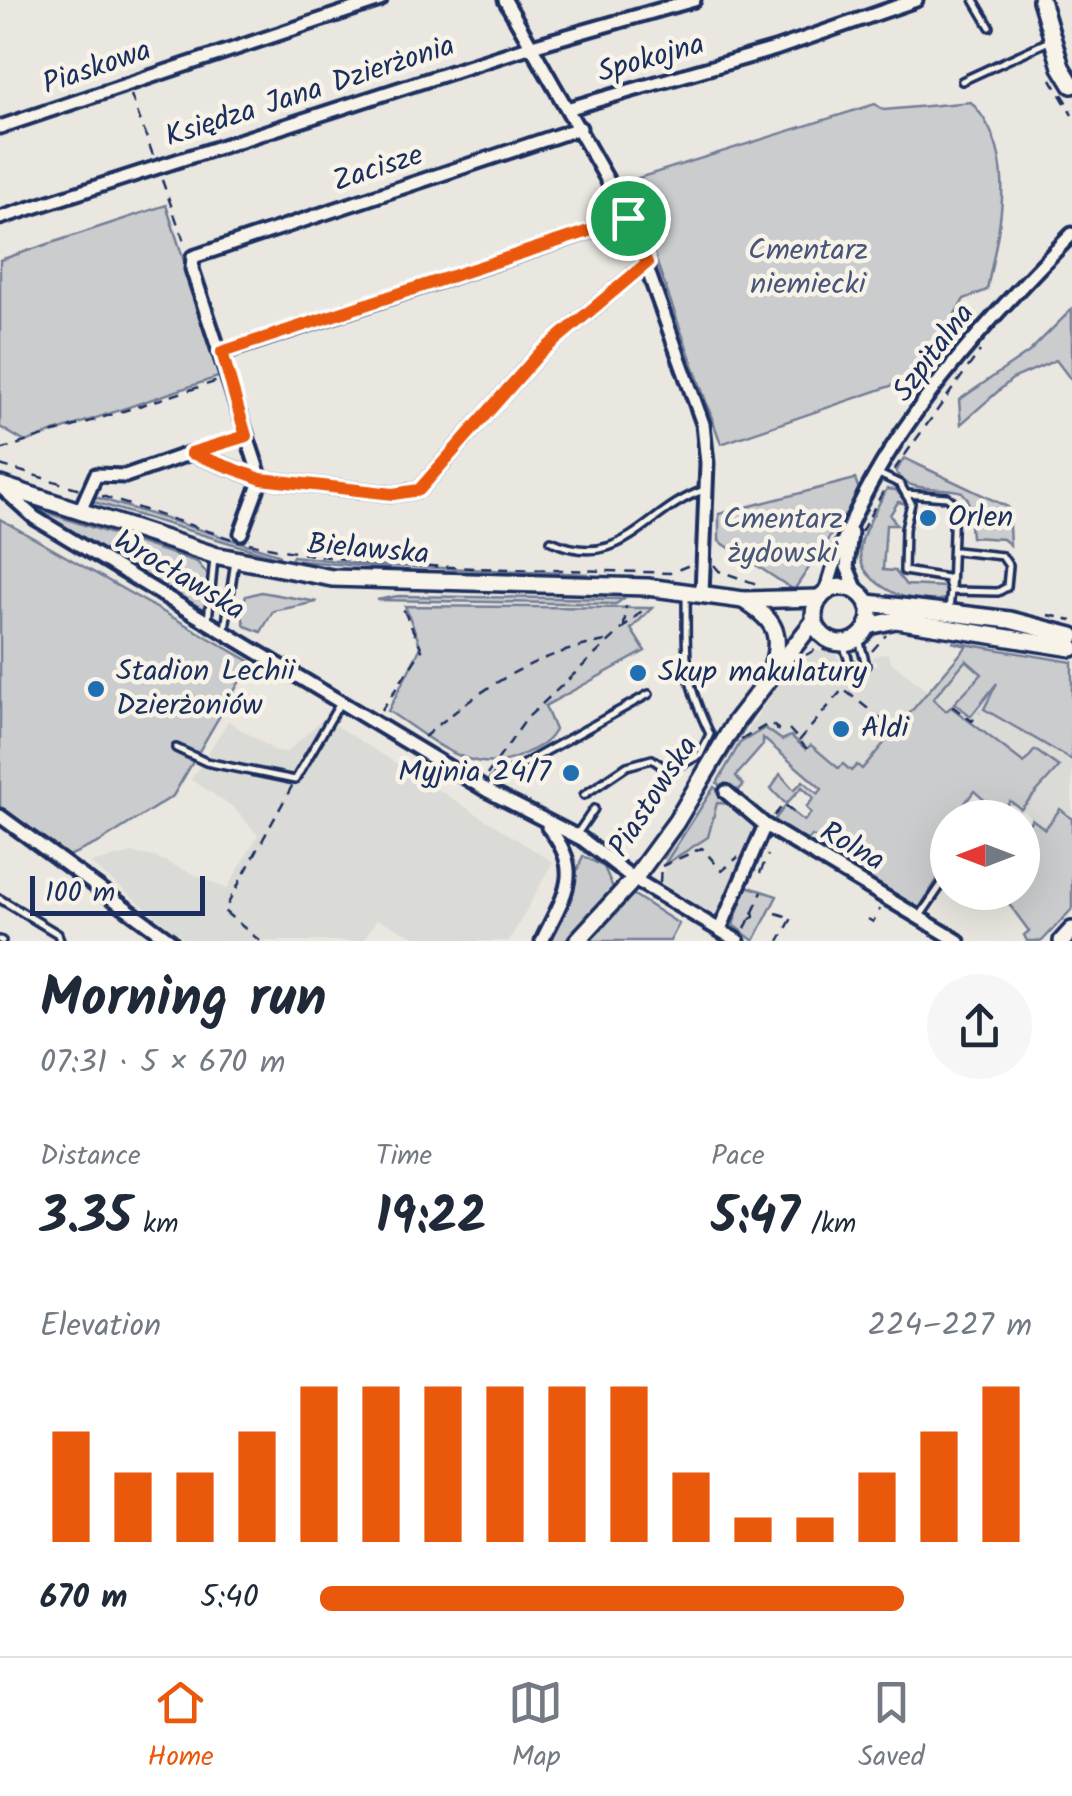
<!DOCTYPE html>
<html lang="en">
<head>
<meta charset="utf-8">
<style>
	:root { --surface:#fff; --page:#f6f6f7; --text:#1f2937; --muted:#747a83; --line:#e0e1e3; --accent:#ea580c }
	body { margin:0; font-family:Kalam,sans-serif; background:var(--page); color:var(--text); height:100vh; display:flex; flex-direction:column; font-size:38px; white-space:nowrap }
	* { box-sizing:border-box; margin:0 }
	p { font-size:32px; color:var(--muted) }
	.icon { flex:none; width:55px; height:55px; fill:none; stroke:currentColor; stroke-width:2; stroke-linecap:round; stroke-linejoin:round }
	.map { position:relative; height:941px; overflow:hidden }
	.details { display:flex; flex-direction:column; background:var(--surface); flex:1 }
	.details>* { flex:none }
	.needle { width:65px; rotate:270deg }
	.tools { position:absolute; left:930px; top:800px; display:grid; gap:20px }
	.tools a { display:grid; place-items:center; width:110px; height:110px; border-radius:50%; background:var(--surface); box-shadow:0 10px 40px #0002; font-size:50px }
	.scale { position:absolute; left:30px; bottom:25px; width:175px; box-sizing:border-box; padding-left:10px; border:5px solid #1b2f5e; border-top:0; font-size:28px; line-height:35px; white-space:nowrap; color:#1b2f5e; -webkit-text-stroke:8px #f7f3e8; paint-order:stroke }
	.pin { position:absolute; display:grid; place-items:center; width:85px; height:85px; color:#fff; margin:-42px; border:5px solid #fff; border-radius:50%; box-shadow:0 2px 10px #0007 }
	.round { display:grid; place-items:center; flex:none; width:105px; height:105px; border-radius:52px; background:var(--page) }
	.summary { display:flex; align-items:center; justify-content:space-between; height:170px; padding:0 40px }
	h1 { font-size:55px; font-weight:700; line-height:75px }
	.metrics { display:grid; grid-template-columns:repeat(3,1fr); gap:15px; height:170px; padding:10px 40px }
	.metrics div { display:grid; align-content:center }
	.metrics b { font-size:50px; font-weight:700 }
	.metrics small { font-size:28px; font-weight:400 }
	.metrics p { font-size:28px }
	.chart { height:280px; padding:20px 40px }
	.chart p { display:flex; justify-content:space-between }
	.chart svg { width:100%; height:180px; margin-top:10px; stroke:var(--accent); stroke-width:6 }
	ul { padding:0 40px; list-style:none; font-size:32px }
	li { display:grid; grid-template-columns:160px 120px 1fr; align-items:center; height:75px }
	li i { height:25px; border-radius:12px; background:var(--accent) }
	.menu { display:flex; justify-content:space-around; align-items:center; height:140px; border-top:2px solid var(--line); background:var(--surface); font-size:28px; color:var(--muted) }
	.menu a { display:grid; justify-items:center; gap:5px }
	.menu .on { color:var(--accent) }
	.map>svg:first-child { display:block }
</style>
</head>
<body>
<div class="map">
<svg width="1072" height="941" viewBox="0 0 1072 941">
	<rect width="100%" height="100%" fill="#eae7e0"/>
	<filter id="ink" filterUnits="userSpaceOnUse"><feTurbulence type="fractalNoise" baseFrequency=".01" numOctaves="2"/><feDisplacementMap in="SourceGraphic" scale="20" xChannelSelector="R" yChannelSelector="G"/><feConvolveMatrix kernelMatrix="1 2 1 2 8 2 1 2 1" color-interpolation-filters="sRGB"/></filter>
	<g filter="url(#ink)">
		<!-- built -->
		<g fill="#dadad6">
			<path d="M968 645 1072 697V852L907 713 837 801 759 734 740 743 778 683 816 651 836 654 839 661 834 662 846 672 868 664 876 666 877 662 871 660 875 656 888 653 891 662 926 690Z"/>
			<path d="M324 718 553 862 509 941H426L377 919 363 941H187L90 863 132 853 155 857 227 889 258 835 233 807 191 780 228 721 275 751 287 752Z"/>
			<path d="M714 787 760 826 724 915H714L661 883 666 860Z"/>
		</g>
		<!-- green -->
		<g fill="#cbcccd" stroke="#737e96" stroke-width="2.5">
			<path d="M971 102C1021 156 999 226 987 290L964 299 917 377 721 444 651 246 619 184 875 104 884 110Z"/>
			<path d="M166 205 221 376 25 442 0 427V260Z"/>
			<path d="M1072 309V381L1056 360 1012 379 961 424 959 400 1029 352Z"/>
			<path d="M904 458 1008 507 1010 545 1003 539 971 537 968 499 962 492C940 485 909 495 896 472Z"/>
			<path d="M855 479 860 492 794 590 719 541V514Z"/>
			<path d="M887 489 896 490 907 504 898 502 890 515 897 525H886L883 570 895 571 906 585 945 587 946 599C929 603 906 599 894 593 837 565 864 532 887 489Z"/>
			<path d="M92 496 278 554 280 558 94 502Z"/>
			<path d="M42 511 197 562 209 576 206 608H195L40 515Z"/>
			<path d="M0 519 251 662 173 796 100 842 60 860 0 814Z"/>
			<path d="M293 556 370 565 589 574 415 571 291 560Z"/>
			<path d="M261 592 317 602 273 611 261 632 245 626 240 609 246 596Z"/>
			<path d="M398 596 623 599 616 604 377 600Z"/>
			<path d="M405 606 652 608 631 629 645 651 545 706 555 730C548 743 539 747 526 753 473 782 433 739 388 711L421 647Z"/>
			<path d="M952 642 1072 662V760L984 709 997 683 971 716 954 703 982 674 966 660 933 699 946 711 951 707 1024 763 1035 750 1059 767 1021 809 1010 801 1000 814 974 791 955 817 948 818 947 864 918 910 822 852V841L812 836 804 843 773 822 785 806 804 821 811 813 806 807 814 798 802 787 786 804 771 789 780 774 794 790 803 781 818 794 822 789 763 738V745L736 776 743 785 739 790 728 786 725 790 717 783 740 743 765 728 782 740 791 736 806 749 811 745 838 768 843 764 851 771 857 765 862 769 967 646Z"/>
			<path d="M771 686 664 858H659L726 749Z"/>
			<path d="M714 787 734 804 717 803 708 837 664 865Z"/>
			<path d="M1060 809 1072 819V909L1042 941H1027L1024 935 1029 931 1009 904 1022 892 1023 833 1032 819 1045 829Z"/>
			<path d="M583 856 604 867 614 890 568 941H548Z"/>
			<path d="M746 886 777 896 754 941 733 925Z"/>
			<path d="M631 893 679 924 670 941H590Z"/>
		</g>
		<g fill="none" stroke-linecap="round" stroke-linejoin="round">
			<!-- lane casing -->
			<g stroke="#1b2f5e" stroke-width="12">
				<g id="lane">
					<path d="M974 0 990 27"/>
					<path d="M962 81 1049 41"/>
					<path d="M194 452 246 436"/>
					<path d="M879 474 900 484 911 503 905 529 904 571 947 578 951 591 949 610"/>
					<path d="M906 494 947 497 954 503 951 591 998 592 1007 587 1009 566 1002 556 956 551"/>
					<path d="M551 541C622 573 645 510 704 490"/>
					<path d="M208 621 214 558"/>
					<path d="M225 629 235 561"/>
					<path d="M859 639 866 665"/>
					<path d="M843 644 852 670"/>
					<path d="M176 748 206 762 295 780 340 703"/>
					<path d="M490 788 495 780 649 694"/>
					<path d="M584 795 627 766 652 759 669 771 700 755 710 734C681 673 687 659 686 594"/>
					<path d="M577 834 594 809"/>
					<path d="M0 899 58 934 60 941"/>
					<path d="M920 916 948 875"/>
					<path d="M0 940 2 941"/>
				</g>
			</g>
			<!-- street casing -->
			<g stroke="#1b2f5e" stroke-width="19">
				<g id="street">
					<path d="M505 0 629 218 703 424 707 463 702 594"/>
					<path d="M570 108 775 49 916 0"/>
					<path d="M0 127 380 0"/>
					<path d="M0 218 532 46 694 0"/>
					<path d="M222 353 629 218"/>
					<path d="M2 488 35 518 488 791 582 839 634 879 738 941"/>
					<path d="M80 511 96 475 125 476 191 453 261 479 393 494 419 490 539 354 647 263"/>
					<path d="M241 533 261 479 192 269 193 257 580 128"/>
					<path d="M851 533 847 567 857 591"/>
					<path d="M826 592C863 453 974 334 1072 234"/>
					<path d="M726 792 765 825 958 941"/>
					<path d="M0 816 171 941"/>
					<path d="M720 929 765 825"/>
					<path d="M542 941C564 895 585 872 548 827"/>
				</g>
			</g>
			<!-- secondary casing -->
			<g stroke="#1b2f5e" stroke-width="22">
				<g id="secondary">
					<path d="M1041 0 1061 67 1072 85"/>
					<path d="M0 485 214 555 332 578 647 587 743 600 820 598"/>
					<circle cx="842" cy="615" r="28"/>
					<path d="M743 600C771 618 783 630 773 664"/>
					<path d="M868 603 1010 620 1072 636"/>
					<path d="M868 626 896 620 1072 648"/>
					<path d="M577 941 634 879 676 822 736 721 814 621"/>
					<path d="M1062 941 1072 930"/>
				</g>
			</g>
			<!-- path -->
			<g stroke="#1b2f5e" stroke-width="2.5" stroke-dasharray="10 8" stroke-linecap="butt">
				<path d="M1051 79 1072 115"/>
				<path d="M1062 94 1072 110"/>
				<path d="M131 95 154 158"/>
				<path d="M162 180 186 247"/>
				<path d="M0 450 218 381"/>
				<path d="M0 465 80 489"/>
				<path d="M894 470 980 351"/>
				<path d="M102 496 232 539"/>
				<path d="M861 532 886 486"/>
				<path d="M249 543C386 574 531 567 670 573L692 564"/>
				<path d="M714 565 719 571 760 585"/>
				<path d="M1048 615 1072 620"/>
				<path d="M624 627 626 606"/>
				<path d="M872 651 886 635"/>
				<path d="M806 655 817 649 836 652"/>
				<path d="M952 706 972 721 980 713"/>
				<path d="M381 711 422 650 401 604"/>
				<path d="M789 729 807 749"/>
				<path d="M424 737C485 686 531 654 611 640"/>
				<path d="M741 740 770 723 778 729 776 733"/>
				<path d="M799 741 843 689 881 719"/>
				<path d="M487 775 527 718 647 606"/>
				<path d="M774 816 784 804 798 815"/>
				<path d="M662 866 702 848 722 871 738 857"/>
				<path d="M760 873 768 855"/>
				<path d="M660 882 661 865"/>
				<path d="M753 912 762 892"/>
				<path d="M753 912 754 917 750 919 748 915Z"/>
				<path d="M776 913 792 918 779 941"/>
				<path d="M868 919 873 922 880 909"/>
				<path d="M745 929 749 920"/>
				<path d="M260 941 224 911 292 786"/>
			</g>
			<!-- lane -->
			<use href="#lane" stroke="#f7f3e8" stroke-width="5"/>
			<!-- street -->
			<use href="#street" stroke="#f7f3e8" stroke-width="11"/>
			<!-- secondary -->
			<use href="#secondary" stroke="#f7f3e8" stroke-width="15"/>
		</g>
	</g>
	<g fill="none" stroke-linecap="round" stroke-linejoin="round" filter="url(#ink)">
		<!-- route casing -->
		<g stroke="#fff" stroke-width="20">
			<path id="route" d="M628 218 647 263 539 354 419 490 393 494 261 479 191 453 246 436 222 352Z"/>
		</g>
		<!-- route -->
		<use href="#route" stroke="#ea580c" stroke-width="12"/>
	</g>
	<!-- markers -->
	<g fill="#1f6fb2" stroke="#f7f3e8" stroke-width="4">
		<circle cx="928" cy="518" r="10"/>
		<circle cx="638" cy="673" r="10"/>
		<circle cx="96" cy="689" r="10"/>
		<circle cx="841" cy="729" r="10"/>
		<circle cx="571" cy="773" r="10"/>
	</g>
	<g text-anchor="middle" dominant-baseline="central" stroke-width="9" stroke-linejoin="round" paint-order="stroke">
		<!-- street labels -->
		<g font-size="30" fill="#1b2f5e" stroke="#f7f3e8">
			<text transform="translate(651 59) rotate(-16)">Spokojna</text>
			<text transform="translate(97 68) rotate(-19)">Piaskowa</text>
			<text transform="translate(310 92) rotate(-18)">Księdza Jana Dzierżonia</text>
			<text transform="translate(378 169) rotate(-18)">Zacisze</text>
			<text transform="translate(934 353) rotate(-53)">Szpitalna</text>
			<text transform="translate(368 550) rotate(5)">Bielawska</text>
			<text transform="translate(179 576) rotate(31)">Wrocławska</text>
			<text transform="translate(654 797) rotate(-57)">Piastowska</text>
			<text transform="translate(852 847) rotate(30)">Rolna</text>
		</g>
		<!-- park labels -->
		<g font-size="30" fill="#47567a" stroke="#f7f3e8">
			<text x="808" y="251">Cmentarz<tspan x="808" dy="34">niemiecki</tspan></text>
			<text x="783" y="520">Cmentarz<tspan x="783" dy="34">żydowski</tspan></text>
		</g>
		<!-- poi labels -->
		<g font-size="30" fill="#1b2f5e" stroke="#f7f3e8" text-anchor="start">
			<text x="948" y="518">Orlen</text>
			<text x="116" y="672">Stadion Lechii<tspan x="116" dy="34">Dzierżoniów</tspan></text>
			<text x="658" y="673">Skup makulatury</text>
			<text x="861" y="729">Aldi</text>
			<text x="551" y="773" text-anchor="end">Myjnia 24/7</text>
		</g>
	</g>
</svg>
<div class="tools">
<a><svg class="needle" viewBox="-14 -14 28 28"><path d="M0-13l5 13h-10z" fill="#e53935"/><path d="M0 13l5-13h-10z" fill="#747a83"/></svg></a>
</div>
<div class="scale">100 m</div>
<div class="pin" style="left:628px;top:218px;background:#1e9e55"><svg class="icon" aria-label="arrive" viewBox="0 0 24 24"><path d="M6 21V4h12l-3 4 3 4H6"/></svg></div>
</div>
<section class="details">
<div class="summary"><div><h1>Morning run</h1><p>07:31 · 5 × 670 m</p></div><a class="round"><svg class="icon" aria-label="share" viewBox="0 0 24 24"><path d="M12 15V3M7 8l5-5 5 5M5 13v7h14v-7"/></svg></a></div>
<div class="metrics">
<div><p>Distance</p><b>3.35<small> km</small></b></div>
<div><p>Time</p><b>19:22</b></div>
<div><p>Pace</p><b>5:47<small> /km</small></b></div>
</div>
<div class="chart"><p><span>Elevation</span>224–227 m</p>
<svg viewBox="0 0 160 44" preserveAspectRatio="none"><path d="M5 44V17M15 44V27M25 44V27M35 44V17M45 44V6M55 44V6M65 44V6M75 44V6M85 44V6M95 44V6M105 44V27M115 44V38M125 44V38M135 44V27M145 44V17M155 44V6"/></svg>
</div>
<ul>
<li><b>670 m</b>5:40<i style="width:82%"></i></li>
</ul>
</section>
<nav class="menu">
<a class="on"><svg class="icon" aria-label="home" viewBox="0 0 24 24"><path d="M3 11l9-7 9 7M6 9v11h12V9"/></svg>Home</a>
<a><svg class="icon" aria-label="map" viewBox="0 0 24 24"><path d="M3 6l6-2 6 2 6-2v14l-6 2-6-2-6 2zM9 4v14M15 6v14"/></svg>Map</a>
<a><svg class="icon" aria-label="saved" viewBox="0 0 24 24"><path d="M7 4h10v16l-5-4-5 4z"/></svg>Saved</a>
</nav>
</body>
</html>
